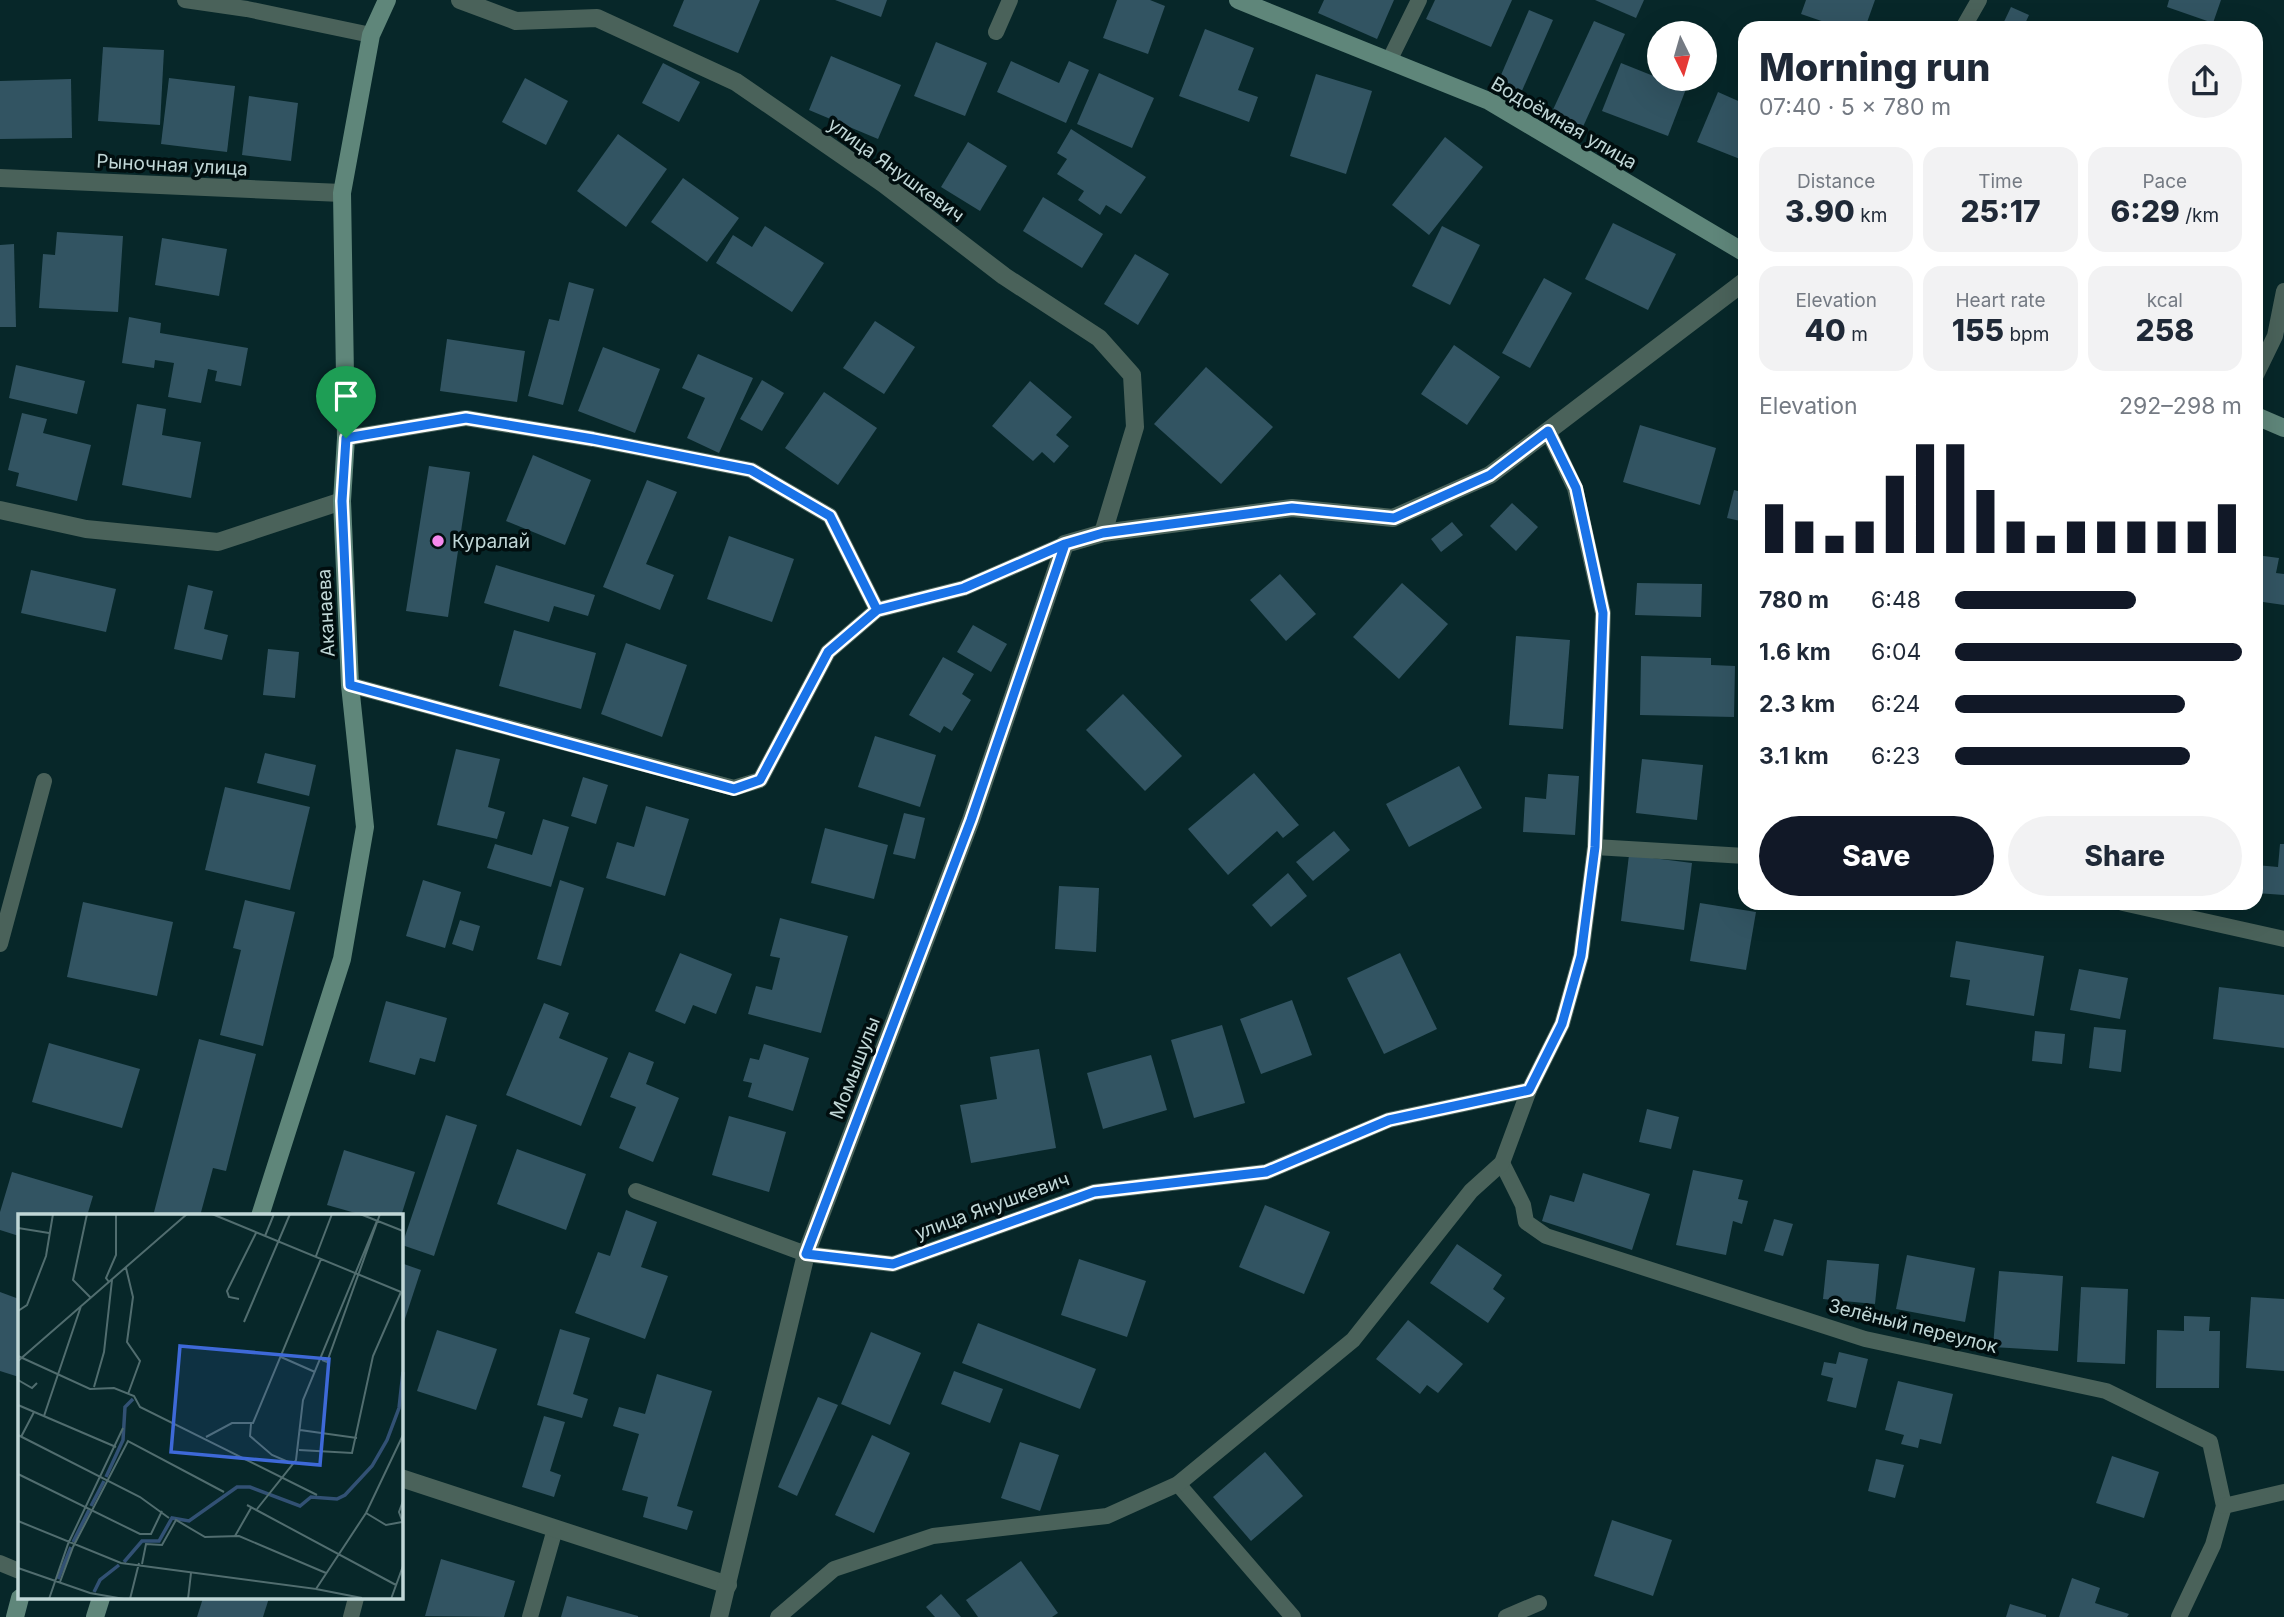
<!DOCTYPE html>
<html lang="en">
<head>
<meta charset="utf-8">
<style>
	:root { --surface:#fff; --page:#f2f2f3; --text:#1f2937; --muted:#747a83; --accent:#111827 }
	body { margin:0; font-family:Inter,sans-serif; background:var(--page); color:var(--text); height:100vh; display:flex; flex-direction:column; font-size:26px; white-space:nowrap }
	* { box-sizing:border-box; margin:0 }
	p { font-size:23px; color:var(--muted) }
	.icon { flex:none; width:38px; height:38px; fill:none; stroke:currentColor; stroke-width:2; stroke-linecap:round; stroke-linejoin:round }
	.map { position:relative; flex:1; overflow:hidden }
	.panel { position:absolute; left:1738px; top:21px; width:525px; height:889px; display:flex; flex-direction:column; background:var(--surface); border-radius:21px; box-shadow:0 7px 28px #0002 }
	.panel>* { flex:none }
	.needle { width:46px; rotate:175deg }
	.tools { position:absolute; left:1647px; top:21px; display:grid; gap:14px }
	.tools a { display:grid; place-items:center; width:70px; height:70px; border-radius:50%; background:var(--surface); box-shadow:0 7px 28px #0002; font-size:35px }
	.pin { position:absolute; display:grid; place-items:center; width:60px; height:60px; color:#fff; margin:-72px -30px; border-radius:50% 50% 50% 0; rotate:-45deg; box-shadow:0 0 7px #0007 }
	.pin .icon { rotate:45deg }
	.round { display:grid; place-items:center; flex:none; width:74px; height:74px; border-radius:37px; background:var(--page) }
	.head { display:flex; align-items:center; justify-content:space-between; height:119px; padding:0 21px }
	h1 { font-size:38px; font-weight:800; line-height:52px }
	.metrics { display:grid; grid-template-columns:repeat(3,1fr); gap:10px; height:119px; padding:7px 21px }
	.metrics div { display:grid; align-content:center; border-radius:18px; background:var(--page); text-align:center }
	.metrics b { font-size:30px; font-weight:800 }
	.metrics small { font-size:19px; font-weight:400 }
	.metrics p { font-size:19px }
	.chart { height:196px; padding:14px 21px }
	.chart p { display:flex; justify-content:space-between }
	.chart svg { width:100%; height:126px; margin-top:7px; stroke:var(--accent); stroke-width:6 }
	.action { display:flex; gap:14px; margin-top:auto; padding:14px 21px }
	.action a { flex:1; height:80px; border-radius:42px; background:var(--accent); color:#fff; font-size:28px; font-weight:800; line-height:80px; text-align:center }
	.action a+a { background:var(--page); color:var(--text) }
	ul { padding:0 21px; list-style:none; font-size:23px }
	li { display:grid; grid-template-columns:112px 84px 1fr; align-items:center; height:52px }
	li i { height:18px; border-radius:9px; background:var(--accent) }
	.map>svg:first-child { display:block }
</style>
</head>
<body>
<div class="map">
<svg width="2284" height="1617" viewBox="0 0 2284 1617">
	<rect width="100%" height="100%" fill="#072729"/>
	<!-- building -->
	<g fill="#325462">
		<path d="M684 0H760L738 53 673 26Z"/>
		<path d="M835 0H887L881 17Z"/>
		<path d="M1117 0H1150L1165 6 1148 54 1103 38Z"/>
		<path d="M1324 0H1394L1377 39 1318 13Z"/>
		<path d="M1435 0H1512L1491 47 1426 19Z"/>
		<path d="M1595 0H1644L1636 18Z"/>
		<path d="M1806 0H1875L1865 28H1842L1801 14Z"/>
		<path d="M2169 0H2221L2213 23 2167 7Z"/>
		<path d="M2011 7 2029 15 2023 28H2001Z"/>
		<path d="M1529 10 1553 20 1521 93 1498 82Z"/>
		<path d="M1594 21 1625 34 1582 129 1551 114Z"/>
		<path d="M1205 29 1254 48 1238 90 1258 97 1249 122 1179 96Z"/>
		<path d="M936 42 987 63 965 116 914 96Z"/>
		<path d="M103 47 164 50 160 125 98 121Z"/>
		<path d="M831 56 901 85 878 139 809 110Z"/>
		<path d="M1011 61 1059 83 1069 61 1089 70 1066 123 997 92Z"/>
		<path d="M663 63 700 82 679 122 642 103Z"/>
		<path d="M1621 63 1686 89 1668 136 1602 111Z"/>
		<path d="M1099 73 1154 98 1132 148 1077 124Z"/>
		<path d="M1316 74 1372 91 1346 174 1290 156Z"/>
		<path d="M169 78 235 86 227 152 161 144Z"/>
		<path d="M525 78 568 101 546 145 502 122Z"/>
		<path d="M71 79 72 138 0 139V81Z"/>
		<path d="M1718 92 1745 104V161L1697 142Z"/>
		<path d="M249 96 298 103 291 161 242 155Z"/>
		<path d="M1071 129 1146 177 1121 214 1106 205 1100 215 1078 200 1084 191 1057 174 1067 159 1057 153Z"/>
		<path d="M618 134 667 169 626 227 577 191Z"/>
		<path d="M1445 137 1483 167 1429 235 1392 205Z"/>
		<path d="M968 142 1007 166 980 211 941 187Z"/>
		<path d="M683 178 739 218 707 262 651 222Z"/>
		<path d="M1043 197 1103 234 1082 268 1023 231Z"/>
		<path d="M1613 223 1676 254 1648 310 1585 279Z"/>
		<path d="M765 226 824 263 792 312 716 263 733 235 752 247Z"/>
		<path d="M1442 226 1480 245 1450 305 1412 286Z"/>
		<path d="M57 232 123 236 118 312 39 308 43 254 55 255Z"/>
		<path d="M162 238 227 249 219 296 155 285Z"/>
		<path d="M14 244 16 327H0V245Z"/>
		<path d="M1135 254 1169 274 1138 325 1104 304Z"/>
		<path d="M1544 278 1572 293 1530 368 1502 353Z"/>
		<path d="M569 282 594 289 563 405 528 396 549 319 559 321Z"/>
		<path d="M129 317 161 323 160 333 248 348 241 386 215 381 217 371 208 369 201 403 168 397 174 363 155 360 154 368 122 363Z"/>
		<path d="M875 321 915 347 884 394 843 368Z"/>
		<path d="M447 339 525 351 517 402 440 391Z"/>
		<path d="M1454 345 1500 377 1467 425 1421 394Z"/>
		<path d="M603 347 660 369 635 433 578 411Z"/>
		<path d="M698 354 753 378 719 453 687 438 705 398 682 388Z"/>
		<path d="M16 365 85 381 77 414 9 398Z"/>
		<path d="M1206 367 1273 427 1221 484 1154 424Z"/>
		<path d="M762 380 784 393 762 431 740 419Z"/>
		<path d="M1030 381 1072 417 1056 435 1069 446 1054 463 1042 452 1033 461 992 426Z"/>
		<path d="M824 392 877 428 838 485 785 448Z"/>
		<path d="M137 404 166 409 162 435 201 442 191 498 122 485Z"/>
		<path d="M22 413 47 419 43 433 91 445 77 501 16 486 19 473 8 470Z"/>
		<path d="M1640 425 1716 448 1700 505 1623 482Z"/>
		<path d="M533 455 591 480 565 545 506 521Z"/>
		<path d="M429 466 470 472 448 617 406 611Z"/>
		<path d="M647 480 677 492 646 564 674 575 660 610 603 587Z"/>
		<path d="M1734 490 1745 493V522L1727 518Z"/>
		<path d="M1512 503 1538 527 1516 551 1490 526Z"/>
		<path d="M1452 522 1463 535 1441 552 1431 539Z"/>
		<path d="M729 536 794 559 772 622 707 599Z"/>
		<path d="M2256 555 2279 558 2276 573 2284 574V605L2256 601Z"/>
		<path d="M496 565 595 595 588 616 554 606 549 622 484 603Z"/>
		<path d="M31 570 116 589 106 632 21 613Z"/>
		<path d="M1280 574 1316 614 1286 641 1250 600Z"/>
		<path d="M1402 583 1448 624 1399 679 1353 637Z"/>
		<path d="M1637 583 1702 584 1701 617 1635 615Z"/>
		<path d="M188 585 213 591 204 629 228 635 222 660 174 649Z"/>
		<path d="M973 625 1007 644 991 672 957 652Z"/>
		<path d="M514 630 596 653 581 709 499 686Z"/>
		<path d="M1516 636 1570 640 1563 729 1509 725Z"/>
		<path d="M626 643 687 665 662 737 601 714Z"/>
		<path d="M268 649 299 652 295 698 263 695Z"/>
		<path d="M1641 656 1711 658V665L1735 666 1734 717 1640 715Z"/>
		<path d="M943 657 974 674 962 694 971 700 952 731 944 726 940 733 909 715Z"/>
		<path d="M1123 694 1182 756 1145 791 1086 730Z"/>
		<path d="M875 736 936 755 920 807 858 787Z"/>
		<path d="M456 749 500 759 488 807 505 812 497 839 437 825Z"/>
		<path d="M265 753 316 765 309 796 257 783Z"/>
		<path d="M1642 759 1703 765 1697 820 1636 813Z"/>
		<path d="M1459 766 1482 808 1409 847 1386 804Z"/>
		<path d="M1254 773 1299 825 1283 838 1277 831 1228 875 1188 829Z"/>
		<path d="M1548 774 1579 776 1575 835 1523 832 1525 797 1546 799Z"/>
		<path d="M583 777 608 785 596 824 571 816Z"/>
		<path d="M225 787 310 807 290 890 205 870Z"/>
		<path d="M646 806 689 819 665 896 606 878 617 842 634 847Z"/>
		<path d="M904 813 925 818 915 859 893 854Z"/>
		<path d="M543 819 569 827 551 887 487 868 495 844 532 855Z"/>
		<path d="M825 828 888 845 874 899 811 883Z"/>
		<path d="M1334 831 1350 850 1313 881 1296 862Z"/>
		<path d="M2280 844H2284V895L2256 893V865L2278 867Z"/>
		<path d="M1629 855 1692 863 1684 930 1621 921Z"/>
		<path d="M1288 873 1307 896 1271 927 1252 905Z"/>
		<path d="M423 880 461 892 445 948 406 936Z"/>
		<path d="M560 880 584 888 561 966 537 959Z"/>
		<path d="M1059 886 1099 888 1096 952 1055 949Z"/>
		<path d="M245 900 295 912 263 1046 220 1035 241 950 233 948Z"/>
		<path d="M83 902 173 922 157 996 67 977Z"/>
		<path d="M1700 903 1756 912 1746 970 1690 961Z"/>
		<path d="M780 918 848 936 821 1033 748 1014 756 986 772 990 780 958 770 956Z"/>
		<path d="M460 920 480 926 473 951 452 944Z"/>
		<path d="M1956 941 2044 956 2034 1016 1966 1005 1970 980 1950 977Z"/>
		<path d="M680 953 732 974 716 1014 693 1005 685 1024 655 1011Z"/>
		<path d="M1400 953 1437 1029 1384 1054 1347 978Z"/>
		<path d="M2079 969 2128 978 2120 1019 2070 1010Z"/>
		<path d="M2219 987 2284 995V1048L2213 1039Z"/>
		<path d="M1292 1000 1312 1055 1261 1074 1240 1019Z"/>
		<path d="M386 1001 447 1018 435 1062 420 1058 415 1075 369 1062Z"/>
		<path d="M544 1003 569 1013 559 1038 608 1058 581 1126 506 1095Z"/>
		<path d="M1222 1025 1245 1103 1194 1118 1171 1040Z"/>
		<path d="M2094 1027 2126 1030 2121 1072 2089 1068Z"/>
		<path d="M2035 1031 2065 1034 2062 1064 2032 1061Z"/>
		<path d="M199 1039 256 1054 226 1171 213 1168 200 1216H153Z"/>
		<path d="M49 1043 140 1069 122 1128 32 1102Z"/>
		<path d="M764 1044 809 1058 793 1111 748 1097 752 1083 743 1081 750 1058 759 1060Z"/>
		<path d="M1039 1049 1056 1148 971 1163 960 1105 997 1099 990 1057Z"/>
		<path d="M629 1052 654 1062 646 1084 679 1098 653 1162 619 1148 636 1107 610 1097Z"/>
		<path d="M1151 1055 1167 1110 1103 1129 1087 1073Z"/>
		<path d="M1647 1109 1679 1117 1671 1149 1639 1142Z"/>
		<path d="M446 1115 477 1125 434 1256 402 1245Z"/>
		<path d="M729 1116 786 1132 769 1192 712 1175Z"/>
		<path d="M517 1149 586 1174 566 1230 497 1204Z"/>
		<path d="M344 1150 415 1172 401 1216H366L327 1205Z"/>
		<path d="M1693 1170 1743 1180 1738 1199 1748 1201 1742 1224 1733 1221 1726 1255 1676 1245Z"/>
		<path d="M12 1172 93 1196 87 1216H19V1236L0 1230V1212Z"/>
		<path d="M1583 1173 1650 1194 1632 1250 1542 1221 1550 1195 1574 1202Z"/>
		<path d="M1265 1205 1330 1232 1304 1294 1239 1267Z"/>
		<path d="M626 1210 657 1222 641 1267 668 1276 645 1339 575 1313 598 1252 610 1256Z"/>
		<path d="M1774 1219 1793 1224 1783 1256 1764 1251Z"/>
		<path d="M1457 1244 1502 1275 1493 1289 1505 1298 1488 1323 1430 1283Z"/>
		<path d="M1907 1255 1975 1268 1965 1322 1896 1309Z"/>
		<path d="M1079 1259 1146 1281 1127 1337 1061 1315Z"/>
		<path d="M1827 1260 1879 1264 1875 1304 1823 1299Z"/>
		<path d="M401 1263 421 1270 401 1331Z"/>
		<path d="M1999 1271 2063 1276 2058 1351 1993 1347Z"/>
		<path d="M2081 1287 2128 1289 2125 1364 2077 1362Z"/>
		<path d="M0 1292 19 1299V1377L0 1371Z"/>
		<path d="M2251 1297 2284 1299V1371L2246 1368Z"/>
		<path d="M2184 1316 2210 1317 2209 1331H2220L2219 1388H2156L2157 1330 2184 1331Z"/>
		<path d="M1408 1320 1463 1364 1438 1393 1427 1385 1420 1394 1376 1359Z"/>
		<path d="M978 1323 1096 1369 1080 1409 962 1363Z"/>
		<path d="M560 1329 590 1338 573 1394 588 1399 582 1418 537 1405Z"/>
		<path d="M437 1330 497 1349 476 1410 417 1391Z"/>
		<path d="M871 1332 921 1353 890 1425 841 1404Z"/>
		<path d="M1839 1352 1868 1359 1856 1408 1827 1401 1833 1378 1821 1375 1824 1362 1836 1364Z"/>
		<path d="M954 1371 1003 1389 990 1423 941 1404Z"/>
		<path d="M657 1374 712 1391 677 1506 693 1511 687 1530 643 1517 648 1497 622 1490 639 1434 613 1426 619 1407 645 1414Z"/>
		<path d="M1898 1381 1953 1394 1941 1444 1920 1439 1918 1448 1901 1444 1904 1435 1885 1430Z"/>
		<path d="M818 1397 838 1405 797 1496 778 1487Z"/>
		<path d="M544 1416 565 1422 550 1471 561 1475 554 1497 522 1487Z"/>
		<path d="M872 1435 910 1453 874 1533 835 1515Z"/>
		<path d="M1020 1442 1059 1455 1040 1511 1001 1498Z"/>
		<path d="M1265 1452 1303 1496 1251 1541 1213 1497Z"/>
		<path d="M2112 1456 2159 1472 2144 1518 2096 1503Z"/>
		<path d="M1876 1459 1904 1465 1895 1498 1868 1491Z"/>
		<path d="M1612 1520 1672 1540 1653 1596 1594 1576Z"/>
		<path d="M441 1559 515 1581 504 1617 425 1616Z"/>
		<path d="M1021 1561 1058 1613 1052 1617H978L966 1600Z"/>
		<path d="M2072 1578 2100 1588 2095 1603 2129 1614 2127 1617H2059Z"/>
		<path d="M941 1594 961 1617H935L926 1607Z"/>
		<path d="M567 1596 638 1616V1617H561Z"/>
		<path d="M203 1598H269L263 1617H197Z"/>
		<path d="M2010 1604 2046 1615V1617H2006Z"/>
	</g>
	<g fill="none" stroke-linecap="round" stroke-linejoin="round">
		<!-- lane -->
		<g stroke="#4a625a" stroke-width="16">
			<path d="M185 0 247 9 371 35"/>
			<path d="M1963 28 1979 0"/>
			<path d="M996 32 1010 0"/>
			<path d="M1389 61 1419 0"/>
			<path d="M2256 375 2275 336 2284 291"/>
			<path d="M346 438 466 418 593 439 751 470 830 516 877 610"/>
			<path d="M350 685 734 788 760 780 828 652 877 610 964 588 1065 544"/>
			<path d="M1595 847 1745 856"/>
			<path d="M2123 903 2284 939"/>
			<path d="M0 944 44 781"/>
			<path d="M1502 1163 1523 1205 1526 1222 1546 1236 1865 1339 2106 1391 2210 1442 2224 1506 2213 1545 2179 1617"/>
			<path d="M636 1191 806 1254 893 1264 1094 1192 1266 1172 1389 1120 1529 1090"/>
			<path d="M1178 1484 1293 1617"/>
			<path d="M2224 1506 2284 1492"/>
			<path d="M0 1563 19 1571"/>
			<path d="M351 1617 356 1598"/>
			<path d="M530 1617 555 1529"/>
			<path d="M778 1617 834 1569 933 1536 1107 1516 1178 1484 1353 1340 1471 1191 1502 1163 1529 1090 1562 1024 1581 956 1595 847 1603 613 1575 488 1548 431"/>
			<path d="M1506 1617 1539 1603"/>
		</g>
		<!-- street -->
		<g stroke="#4a625a" stroke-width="18">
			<path d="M460 0 516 21 597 18 736 82 884 184 1004 276 1099 338 1132 375 1135 427 1103 533"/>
			<path d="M0 178 342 193"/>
			<path d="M0 510 86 529 218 542 342 501"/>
			<path d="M401 1478 728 1585"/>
			<path d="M719 1617 806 1254 971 820 1065 544 1103 533 1292 508 1393 518 1490 475 1745 281"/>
		</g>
		<!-- secondary -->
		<g stroke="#5f867a" stroke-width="18">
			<path d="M1238 0 1489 101 1745 253"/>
			<path d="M2256 416 2284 428"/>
			<path d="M260 1216 342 959 365 827 350 685 342 501 346 438 342 193 371 35 387 0"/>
			<path d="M15 1617 20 1598"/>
			<path d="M95 1617 101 1598"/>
		</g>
	</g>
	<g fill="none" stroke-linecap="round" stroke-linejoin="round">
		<!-- route casing -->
		<g stroke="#fff" stroke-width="14">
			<path id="route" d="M346 438 342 501 350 685 734 789 760 780 828 652 877 610 964 588 1065 544 971 820 806 1254 893 1264 1094 1192 1266 1172 1389 1120 1529 1090 1562 1024 1581 956 1595 847 1603 613 1576 488 1548 431 1490 475 1394 518 1292 508 1103 533 1065 544 964 588 877 610 830 516 751 470 593 439 466 418 346 438"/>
		</g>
		<!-- route -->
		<use href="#route" stroke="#1a73e8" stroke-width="9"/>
	</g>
	<!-- markers -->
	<circle fill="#f689ee" stroke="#010e0f" stroke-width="2.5" cx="438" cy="541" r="7"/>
	<g text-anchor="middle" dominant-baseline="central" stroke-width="7" stroke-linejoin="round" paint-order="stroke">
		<!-- street labels -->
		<g font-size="19" fill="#c1d7d7" stroke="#010e0f">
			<text transform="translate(1564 123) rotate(30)">Водоёмная улица</text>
			<text transform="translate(172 165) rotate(3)">Рыночная улица</text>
			<text transform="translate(896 170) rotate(36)">улица Янушкевич</text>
			<text transform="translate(326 613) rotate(-93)">Аканаева</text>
			<text transform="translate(855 1068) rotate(-69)">Момышулы</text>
			<text transform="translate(992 1206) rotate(-20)">улица Янушкевич</text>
			<text transform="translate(1913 1326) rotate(14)">Зелёный переулок</text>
		</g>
		<!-- poi labels -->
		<g font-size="19" fill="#c1d7d7" stroke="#010e0f" text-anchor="start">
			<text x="452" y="541">Куралай</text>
		</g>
	</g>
	<!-- overview -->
	<g transform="translate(18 1214)">
		<rect width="385" height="385" fill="#072729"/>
		<path fill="none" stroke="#325174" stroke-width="3.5" d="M88 263 105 226 107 193 115 185M73 292 86 267M55 328 71 296M106 348 124 327H141L154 304 171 307 219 273H232L282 292 293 283 319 285 327 281 354 252 369 226 381 194 385 158M40 365 53 333M76 378 82 366 101 351"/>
		<path fill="none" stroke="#516d6f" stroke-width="2" d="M69 0 55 66 73 84M194 0 383 78M342 0 385 17M0 14 31 19M247 22 256 0M298 42 314 0M108 54 115 83 109 128 122 147 110 180M91 68 88 64 98 41V0M221 85 211 83 209 77 238 19M0 97 9 91 28 42 35 0M226 108 272 0M0 142 72 175 96 174 116 182 122 193 299 281M263 143 297 158M304 146 309 148 362 0M0 147 169 0M0 166 14 174 19 169M76 173 86 138 94 66M0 191 98 233M26 202 63 92M233 210 232 222 254 241 275 250M282 216 339 224M0 221 122 283 151 304M3 223 16 198M188 223 214 209H235L303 45M281 236 334 239 355 142 383 78M0 260 122 320H133L144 297M385 287 381 298 385 309M229 291 378 371M239 295 278 246 285 186 359 7M348 299 368 311 384 308M0 307 103 349 298 375 348 299 385 221M217 322 233 294M124 350 128 330 144 331 158 306 187 323 221 322 308 359M0 354 72 379 106 385M42 368 55 333 110 227 206 278M298 375 344 384M31 385 50 330 105 214M112 385 121 349M170 385 173 359M373 385 385 352"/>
		<path fill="#3e69d8" fill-opacity="0.15" stroke="#3e69d8" stroke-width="3.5" d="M162 132 311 145 302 251 153 238Z"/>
		<rect width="385" height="385" fill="none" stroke="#c1d7d7" stroke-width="3.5"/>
	</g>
</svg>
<div class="tools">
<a><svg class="needle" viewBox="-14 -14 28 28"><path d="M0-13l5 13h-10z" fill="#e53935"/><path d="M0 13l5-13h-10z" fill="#747a83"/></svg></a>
</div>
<div class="pin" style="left:346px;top:438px;background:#1e9e55"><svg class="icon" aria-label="arrive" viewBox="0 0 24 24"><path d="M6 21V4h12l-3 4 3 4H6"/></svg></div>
<section class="panel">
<div class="head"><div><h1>Morning run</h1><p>07:40 · 5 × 780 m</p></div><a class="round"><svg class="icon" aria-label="share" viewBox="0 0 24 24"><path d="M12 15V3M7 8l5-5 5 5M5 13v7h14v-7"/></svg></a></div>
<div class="metrics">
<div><p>Distance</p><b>3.90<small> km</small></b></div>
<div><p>Time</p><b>25:17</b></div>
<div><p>Pace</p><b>6:29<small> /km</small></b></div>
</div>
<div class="metrics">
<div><p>Elevation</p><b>40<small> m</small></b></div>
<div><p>Heart rate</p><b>155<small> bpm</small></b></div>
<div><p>kcal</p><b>258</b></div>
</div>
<div class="chart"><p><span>Elevation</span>292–298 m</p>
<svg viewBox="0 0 160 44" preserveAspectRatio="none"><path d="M5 44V27M15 44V33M25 44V38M35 44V33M45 44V17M55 44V6M65 44V6M75 44V22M85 44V33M95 44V38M105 44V33M115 44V33M125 44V33M135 44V33M145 44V33M155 44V27"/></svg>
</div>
<ul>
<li><b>780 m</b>6:48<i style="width:63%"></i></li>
<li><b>1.6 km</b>6:04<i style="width:100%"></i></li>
<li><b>2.3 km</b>6:24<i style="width:80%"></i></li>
<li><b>3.1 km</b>6:23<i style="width:82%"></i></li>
</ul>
<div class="action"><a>Save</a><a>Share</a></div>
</section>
</div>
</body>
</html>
